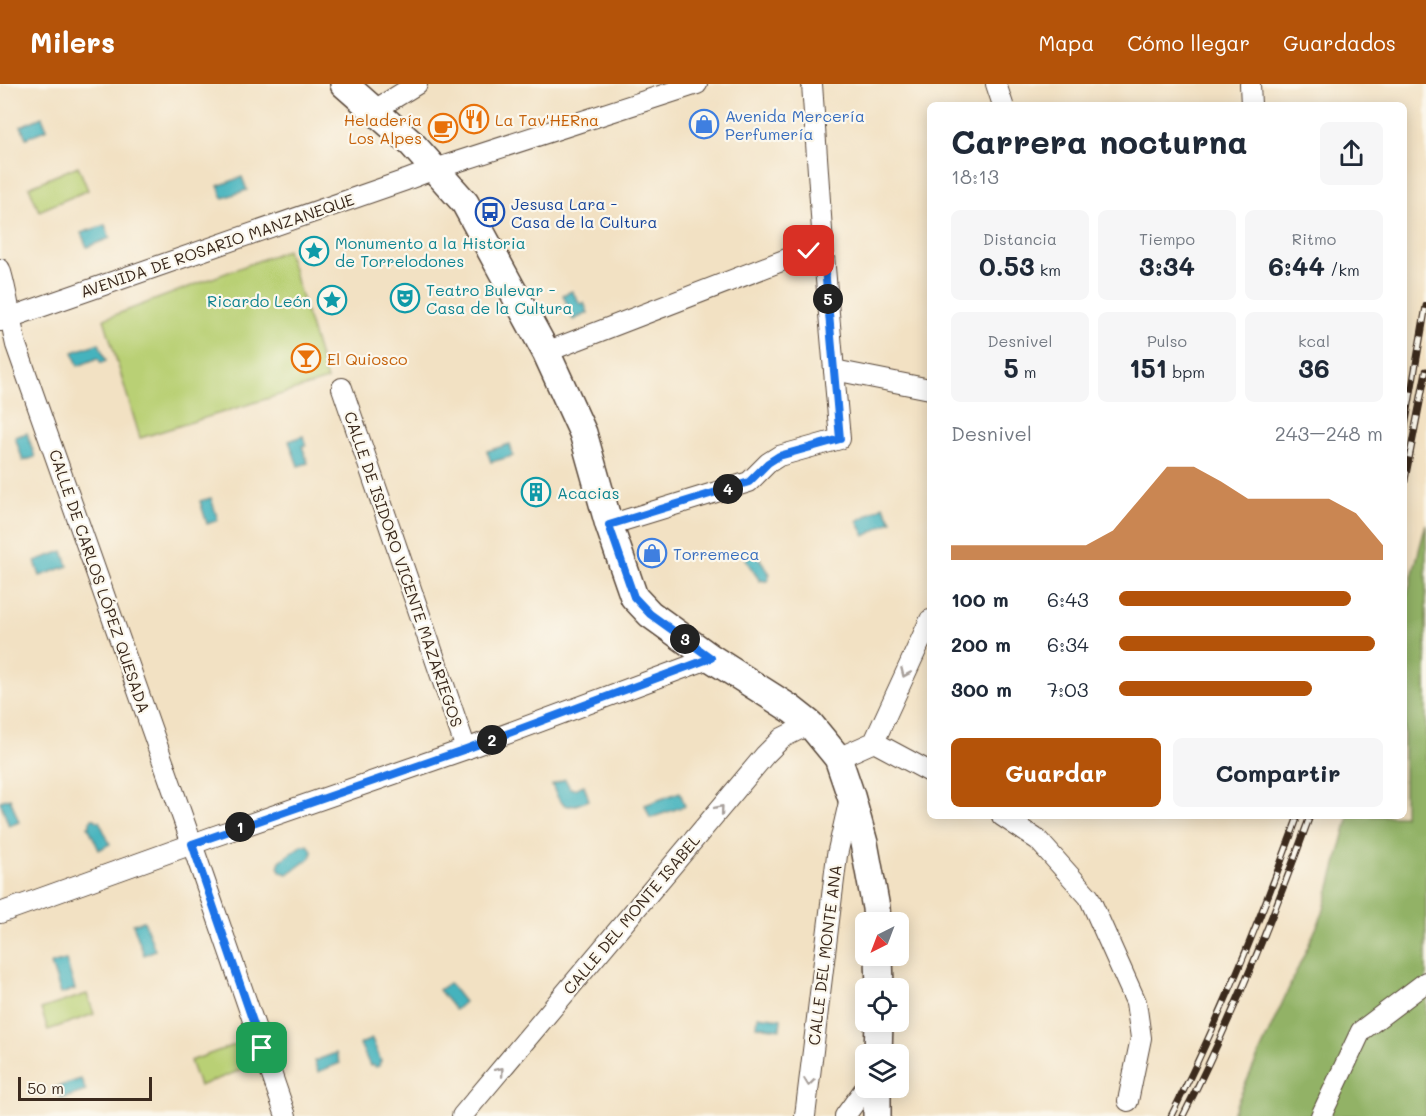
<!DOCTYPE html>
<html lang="es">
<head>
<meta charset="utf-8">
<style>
	:root { --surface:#fff; --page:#f6f6f7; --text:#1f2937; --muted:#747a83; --accent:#b45309 }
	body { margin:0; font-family:Mali,sans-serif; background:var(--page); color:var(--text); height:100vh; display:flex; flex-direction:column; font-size:22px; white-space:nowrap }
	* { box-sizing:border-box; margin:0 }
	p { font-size:20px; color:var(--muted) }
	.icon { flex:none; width:33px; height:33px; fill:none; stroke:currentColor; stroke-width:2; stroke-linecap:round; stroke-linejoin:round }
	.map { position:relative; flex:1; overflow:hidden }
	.details { position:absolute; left:927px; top:18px; width:480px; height:717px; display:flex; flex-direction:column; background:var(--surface); border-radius:9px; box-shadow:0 3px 15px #0003 }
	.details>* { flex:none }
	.needle { width:39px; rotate:222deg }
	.fabs { position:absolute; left:855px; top:828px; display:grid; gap:12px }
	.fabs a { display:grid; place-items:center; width:54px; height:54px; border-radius:9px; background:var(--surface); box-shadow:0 3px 15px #0003; font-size:30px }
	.scale { position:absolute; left:18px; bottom:15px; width:134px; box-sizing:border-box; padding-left:6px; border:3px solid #3b2a1e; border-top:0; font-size:16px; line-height:21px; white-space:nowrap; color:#3b2a1e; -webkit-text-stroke:4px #fbf7ec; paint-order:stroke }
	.pin { position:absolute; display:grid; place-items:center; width:51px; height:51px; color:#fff; margin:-26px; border-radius:12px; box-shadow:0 3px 9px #0006 }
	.km { position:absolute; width:30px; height:30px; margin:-15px; border-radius:50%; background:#222; color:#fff; font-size:16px; line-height:30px; text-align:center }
	.round { display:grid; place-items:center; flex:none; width:63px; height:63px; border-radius:9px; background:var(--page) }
	.headline { display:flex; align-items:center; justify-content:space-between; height:102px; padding:0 24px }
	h1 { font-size:33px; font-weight:700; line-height:45px }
	.figures { display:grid; grid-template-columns:repeat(3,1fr); gap:9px; height:102px; padding:6px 24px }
	.figures div { display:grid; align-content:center; border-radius:9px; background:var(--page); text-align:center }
	.figures b { font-size:26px; font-weight:700 }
	.figures small { font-size:16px; font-weight:400 }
	.figures p { font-size:16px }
	.chart { height:168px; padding:12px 24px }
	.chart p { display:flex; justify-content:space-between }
	.chart svg { width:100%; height:108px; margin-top:6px; fill:var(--accent); opacity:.7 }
	.button { display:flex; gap:12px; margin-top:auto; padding:12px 24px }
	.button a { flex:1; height:69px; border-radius:9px; background:var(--accent); color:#fff; font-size:24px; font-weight:700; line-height:69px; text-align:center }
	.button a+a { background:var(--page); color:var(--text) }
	ul { padding:0 24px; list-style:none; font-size:20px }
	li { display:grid; grid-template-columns:96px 72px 1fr; align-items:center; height:45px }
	li i { height:15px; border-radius:8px; background:var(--accent) }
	header { display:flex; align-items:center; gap:36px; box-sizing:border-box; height:84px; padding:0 30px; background:var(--accent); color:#fff }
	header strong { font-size:28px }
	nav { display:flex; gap:33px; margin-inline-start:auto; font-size:21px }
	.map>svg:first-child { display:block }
</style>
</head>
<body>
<header>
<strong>Milers</strong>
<nav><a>Mapa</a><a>Cómo llegar</a><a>Guardados</a></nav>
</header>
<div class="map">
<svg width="1426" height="1032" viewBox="0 0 1426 1032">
	<rect width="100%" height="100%" fill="#fbf7ec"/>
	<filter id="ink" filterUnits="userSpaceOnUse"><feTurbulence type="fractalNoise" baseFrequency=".0167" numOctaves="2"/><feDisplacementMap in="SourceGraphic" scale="12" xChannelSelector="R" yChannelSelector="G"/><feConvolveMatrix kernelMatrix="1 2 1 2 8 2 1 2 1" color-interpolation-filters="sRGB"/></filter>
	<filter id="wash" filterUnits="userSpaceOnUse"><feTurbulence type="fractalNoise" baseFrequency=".008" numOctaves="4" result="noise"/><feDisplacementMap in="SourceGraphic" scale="24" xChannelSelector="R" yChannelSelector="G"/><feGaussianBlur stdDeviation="1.35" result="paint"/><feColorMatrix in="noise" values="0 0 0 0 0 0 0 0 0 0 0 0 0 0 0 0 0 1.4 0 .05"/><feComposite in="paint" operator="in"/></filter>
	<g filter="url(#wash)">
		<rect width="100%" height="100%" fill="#f2e1c3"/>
		<!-- green -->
		<g fill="#b9d075" stroke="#7a7d4a" stroke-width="1.5">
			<path d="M78 82 88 106 39 127 29 103Z"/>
			<path d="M287 166 327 296 140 354 104 235Z"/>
			<path d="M87 910 94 930 48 946 41 925Z"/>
			<path d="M243 958 252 982 199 1002 190 977Z"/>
		</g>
		<!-- forest -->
		<path fill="#92b266" stroke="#666e42" stroke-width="1.5" d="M1426 440V1032H1231L1323 829 1349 732H1404V523Z"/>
		<!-- water -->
		<g fill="#44b3bd" stroke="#406e6e" stroke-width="1.5">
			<path d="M42 33 47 45 26 54 21 42Z"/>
			<path d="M242 93 247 106 223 114 218 102Z"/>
			<path d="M105 141 110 154 87 163 81 149Z"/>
			<path d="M572 207 580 220 584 219 588 229 573 236 563 211Z"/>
			<path d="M99 259 106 277 101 279 98 274 78 282 73 268Z"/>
			<path d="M27 349 35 373 23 377 15 353Z"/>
			<path d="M303 352 306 361 302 362 308 379 298 382 289 357Z"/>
			<path d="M510 360 513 372 491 378 487 367Z"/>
			<path d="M211 414 218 436 207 440 200 417Z"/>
			<path d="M883 422 892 437 865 452 857 437Z"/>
			<path d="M63 467 68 482 40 492 35 477Z"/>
			<path d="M755 468 770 490 768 491 769 494 767 497H764L761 496 760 497 745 475Z"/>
			<path d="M565 695 570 704 574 705 584 701 589 716C566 726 561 725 552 701Z"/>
			<path d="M680 708 685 722 650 734 645 721Z"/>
			<path d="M10 714 19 738 9 742 0 717Z"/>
			<path d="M92 735H95L97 737H99L110 760 99 766 88 742 90 741V737Z"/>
			<path d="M302 761H308C312 765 314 769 310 774L288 790 281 788 278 783 280 777Z"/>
			<path d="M144 837 155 866 144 871 133 840Z"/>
			<path d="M66 876 75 905 61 910 51 880Z"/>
			<path d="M449 899 464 918 455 926 439 906Z"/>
			<path d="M758 932 781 935 780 945 757 942Z"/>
			<path d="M372 955 381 977 380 978 379 982 376 983 372 981 370 982 360 960Z"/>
			<path d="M336 969 340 979 318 988 314 977Z"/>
			<path d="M81 995 86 1007 61 1015 57 1003Z"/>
		</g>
	</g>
	<g filter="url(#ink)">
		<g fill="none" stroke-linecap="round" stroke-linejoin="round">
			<!-- street casing -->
			<g stroke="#564537" stroke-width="22">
				<g id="street">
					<path d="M996 0 1003 21"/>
					<path d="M1250 0 1251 21"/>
					<path d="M373 27 417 0"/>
					<path d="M0 185C8 210 10 236 16 261L192 760 286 1032"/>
					<path d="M0 237 406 96 435 85 697 0"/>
					<path d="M546 268 823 161"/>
					<path d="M834 286 930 305"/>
					<path d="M342 304 466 665"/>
					<path d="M609 441 749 398 768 379 779 372 840 355 823 161 812 0"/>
					<path d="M874 658 930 688"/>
					<path d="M838 674 874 658 930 536"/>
					<path d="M1002 732 1038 756 1089 813 1136 918 1141 954 1128 1017"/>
					<path d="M0 829 212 753 466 665 711 574"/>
					<path d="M462 1032 765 671 782 654 810 640"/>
					<path d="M805 1032 837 771 850 714"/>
					<path d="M845 1032 866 1003"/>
					<path d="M1321 1032 1361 947 1426 898"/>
				</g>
			</g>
			<!-- secondary casing -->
			<g stroke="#564537" stroke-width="30">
				<g id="secondary">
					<path d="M344 0 412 60 465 119 546 268 583 349 609 441 634 513 650 530 711 574 791 625 810 640 838 674 851 712 864 759 876 824 877 838"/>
					<path d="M879 872 880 904"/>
					<path d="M878 970 879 938"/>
					<path d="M877 1032V1004"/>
				</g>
			</g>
			<!-- street -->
			<use href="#street" stroke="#fff" stroke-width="20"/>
			<!-- secondary -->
			<use href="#secondary" stroke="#fff" stroke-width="27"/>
			<!-- rail casing -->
			<g stroke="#3b2a1e" stroke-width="7">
				<g id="rail">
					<path d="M1404 349 1426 222"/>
					<path d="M1404 401 1426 287"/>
					<path d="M1171 1032C1220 935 1261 834 1298 732"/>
					<path d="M1183 1032C1232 935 1273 834 1310 732"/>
				</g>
			</g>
			<!-- rail -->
			<use href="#rail" stroke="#fbf7ec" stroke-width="4.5" stroke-dasharray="14" stroke-linecap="butt"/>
		</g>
		<!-- one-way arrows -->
		<defs><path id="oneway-chevron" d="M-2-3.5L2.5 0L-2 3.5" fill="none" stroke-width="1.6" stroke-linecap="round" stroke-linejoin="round" transform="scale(1.5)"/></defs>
		<g stroke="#a79f9a">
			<use href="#oneway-chevron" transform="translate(905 589) rotate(114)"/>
			<use href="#oneway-chevron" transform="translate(720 725) rotate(-50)"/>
			<use href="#oneway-chevron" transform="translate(500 987) rotate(-50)"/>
			<use href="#oneway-chevron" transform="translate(809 998) rotate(97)"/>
		</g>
	</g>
	<g fill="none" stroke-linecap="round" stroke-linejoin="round" filter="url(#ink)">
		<!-- route casing -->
		<g stroke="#fff" stroke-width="12">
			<path id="route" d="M262 964 192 760 466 665 711 574 650 530 634 513 609 441 749 398 768 379 779 372 840 355 823 161 809 167"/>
		</g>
		<!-- route -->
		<use href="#route" stroke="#1a73e8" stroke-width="8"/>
	</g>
	<!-- icons -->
	<defs>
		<g id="restaurant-ring" transform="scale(1.5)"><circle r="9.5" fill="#fbf7ec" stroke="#e8710a" stroke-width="1.5"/><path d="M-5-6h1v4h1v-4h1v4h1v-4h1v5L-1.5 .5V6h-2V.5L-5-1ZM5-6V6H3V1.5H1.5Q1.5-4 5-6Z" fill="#e8710a"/></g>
		<g id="shop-ring" transform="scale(1.5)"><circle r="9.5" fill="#fbf7ec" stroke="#3f7fe0" stroke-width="1.5"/><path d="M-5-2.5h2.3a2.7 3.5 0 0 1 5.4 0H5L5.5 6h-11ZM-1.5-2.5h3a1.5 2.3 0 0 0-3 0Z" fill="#3f7fe0"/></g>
		<g id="cafe-ring" transform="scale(1.5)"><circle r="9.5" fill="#fbf7ec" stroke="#e8710a" stroke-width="1.5"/><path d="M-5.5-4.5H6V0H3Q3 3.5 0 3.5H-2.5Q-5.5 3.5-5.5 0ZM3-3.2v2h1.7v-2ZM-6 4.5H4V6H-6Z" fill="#e8710a"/></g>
		<g id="bus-ring" transform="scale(1.5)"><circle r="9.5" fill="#fbf7ec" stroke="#1a4fb4" stroke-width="1.5"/><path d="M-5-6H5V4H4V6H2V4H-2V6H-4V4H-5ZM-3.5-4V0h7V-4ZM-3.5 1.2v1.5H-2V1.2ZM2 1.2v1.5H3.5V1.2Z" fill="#1a4fb4"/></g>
		<g id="sight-ring" transform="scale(1.5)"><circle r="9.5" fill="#fbf7ec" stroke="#0f9aa8" stroke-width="1.5"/><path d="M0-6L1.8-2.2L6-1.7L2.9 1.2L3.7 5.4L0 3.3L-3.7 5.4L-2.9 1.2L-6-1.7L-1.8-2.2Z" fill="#0f9aa8"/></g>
		<g id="theatre-ring" transform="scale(1.5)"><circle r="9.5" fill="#fbf7ec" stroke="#0f9aa8" stroke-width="1.5"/><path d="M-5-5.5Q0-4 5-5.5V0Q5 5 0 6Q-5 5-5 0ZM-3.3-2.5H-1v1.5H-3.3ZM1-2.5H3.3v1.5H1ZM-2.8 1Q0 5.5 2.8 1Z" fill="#0f9aa8"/></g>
		<g id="bar-ring" transform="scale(1.5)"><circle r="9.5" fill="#fbf7ec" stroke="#e8710a" stroke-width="1.5"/><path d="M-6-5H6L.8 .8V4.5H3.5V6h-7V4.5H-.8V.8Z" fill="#e8710a"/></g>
		<g id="building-ring" transform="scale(1.5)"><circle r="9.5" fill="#fbf7ec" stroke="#0f9aa8" stroke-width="1.5"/><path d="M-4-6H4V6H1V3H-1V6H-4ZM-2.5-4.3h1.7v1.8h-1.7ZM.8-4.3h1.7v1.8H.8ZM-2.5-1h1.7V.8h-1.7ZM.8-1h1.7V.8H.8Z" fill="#0f9aa8"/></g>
	</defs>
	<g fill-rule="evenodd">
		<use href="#restaurant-ring" x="474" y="35"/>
		<use href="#shop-ring" x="704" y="40"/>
		<use href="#cafe-ring" x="443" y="44"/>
		<use href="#bus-ring" x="490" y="128"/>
		<use href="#sight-ring" x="314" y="167"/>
		<use href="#theatre-ring" x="405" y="214"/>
		<use href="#sight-ring" x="332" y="216"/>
		<use href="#bar-ring" x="306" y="274"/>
		<use href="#building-ring" x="536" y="408"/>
		<use href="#shop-ring" x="652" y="469"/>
	</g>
	<g text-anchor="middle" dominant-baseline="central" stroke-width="4.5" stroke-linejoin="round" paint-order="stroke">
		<!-- shop labels -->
		<g font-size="16" fill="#366cbe" stroke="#fbf7ec" text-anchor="start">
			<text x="725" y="31">Avenida Mercería<tspan x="725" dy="18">Perfumería</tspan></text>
			<text x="673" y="469">Torremeca</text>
		</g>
		<!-- food labels -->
		<g font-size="16" fill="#c56008" stroke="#fbf7ec" text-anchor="start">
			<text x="422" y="35" text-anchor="end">Heladería<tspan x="422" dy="18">Los Alpes</tspan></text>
			<text x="495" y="35">La Tav'HERna</text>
			<text x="327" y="274">El Quiosco</text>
		</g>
		<!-- transit labels -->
		<g font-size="16" fill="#164399" stroke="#fbf7ec" text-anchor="start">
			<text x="511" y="119">Jesusa Lara -<tspan x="511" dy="18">Casa de la Cultura</tspan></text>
		</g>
		<!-- culture labels -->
		<g font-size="16" fill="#0d838f" stroke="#fbf7ec" text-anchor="start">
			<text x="335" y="158">Monumento a la Historia<tspan x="335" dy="18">de Torrelodones</tspan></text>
			<text x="426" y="205">Teatro Bulevar -<tspan x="426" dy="18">Casa de la Cultura</tspan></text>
			<text x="311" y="216" text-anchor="end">Ricardo León</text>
			<text x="557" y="408">Acacias</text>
		</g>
		<!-- street labels -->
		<g font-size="16" fill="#3b2a1e" stroke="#fbf7ec">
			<text transform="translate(217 161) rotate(-19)">AVENIDA DE ROSARIO MANZANEQUE</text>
			<text transform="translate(404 485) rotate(71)">CALLE DE ISIDORO VICENTE MAZARIEGOS</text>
			<text transform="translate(100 497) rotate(71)">CALLE DE CARLOS LÓPEZ QUESADA</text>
			<text transform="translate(631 830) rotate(-50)">CALLE DEL MONTE ISABEL</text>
			<text transform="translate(824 871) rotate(-83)">CALLE DEL MONTE ANA</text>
		</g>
	</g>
</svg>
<div class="fabs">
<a><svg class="needle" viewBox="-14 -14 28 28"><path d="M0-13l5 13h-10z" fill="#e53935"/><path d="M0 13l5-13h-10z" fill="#747a83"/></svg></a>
<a><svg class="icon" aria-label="locate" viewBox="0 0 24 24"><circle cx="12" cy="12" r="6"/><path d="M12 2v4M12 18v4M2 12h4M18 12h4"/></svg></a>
<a><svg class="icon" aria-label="layers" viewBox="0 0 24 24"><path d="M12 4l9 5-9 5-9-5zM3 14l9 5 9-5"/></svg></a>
</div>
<div class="scale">50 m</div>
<div class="pin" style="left:262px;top:964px;background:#1e9e55"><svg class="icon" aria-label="arrive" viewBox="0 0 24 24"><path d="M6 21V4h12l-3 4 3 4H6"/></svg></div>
<div class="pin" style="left:809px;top:167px;background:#d93025"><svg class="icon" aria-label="check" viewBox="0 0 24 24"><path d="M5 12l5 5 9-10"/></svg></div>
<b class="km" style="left:240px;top:743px">1</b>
<b class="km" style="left:492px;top:656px">2</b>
<b class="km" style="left:685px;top:555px">3</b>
<b class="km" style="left:728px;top:405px">4</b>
<b class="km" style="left:828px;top:215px">5</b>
<section class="details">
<div class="headline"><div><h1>Carrera nocturna</h1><p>18:13</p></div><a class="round"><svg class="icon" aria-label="share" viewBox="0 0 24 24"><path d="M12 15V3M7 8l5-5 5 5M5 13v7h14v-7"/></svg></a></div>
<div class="figures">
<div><p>Distancia</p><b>0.53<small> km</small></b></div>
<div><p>Tiempo</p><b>3:34</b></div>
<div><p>Ritmo</p><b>6:44<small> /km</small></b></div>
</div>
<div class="figures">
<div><p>Desnivel</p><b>5<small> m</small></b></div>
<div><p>Pulso</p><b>151<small> bpm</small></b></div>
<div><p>kcal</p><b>36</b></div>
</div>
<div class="chart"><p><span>Desnivel</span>243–248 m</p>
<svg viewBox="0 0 160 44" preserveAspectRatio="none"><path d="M0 44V38L10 38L20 38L30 38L40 38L50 38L60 32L70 19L80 6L90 6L100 12L110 19L120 19L130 19L140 19L150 25L160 38V44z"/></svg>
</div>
<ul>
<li><b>100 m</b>6:43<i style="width:88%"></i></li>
<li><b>200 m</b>6:34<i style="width:97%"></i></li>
<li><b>300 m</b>7:03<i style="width:73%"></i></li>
</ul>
<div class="button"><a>Guardar</a><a>Compartir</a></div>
</section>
</div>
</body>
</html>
